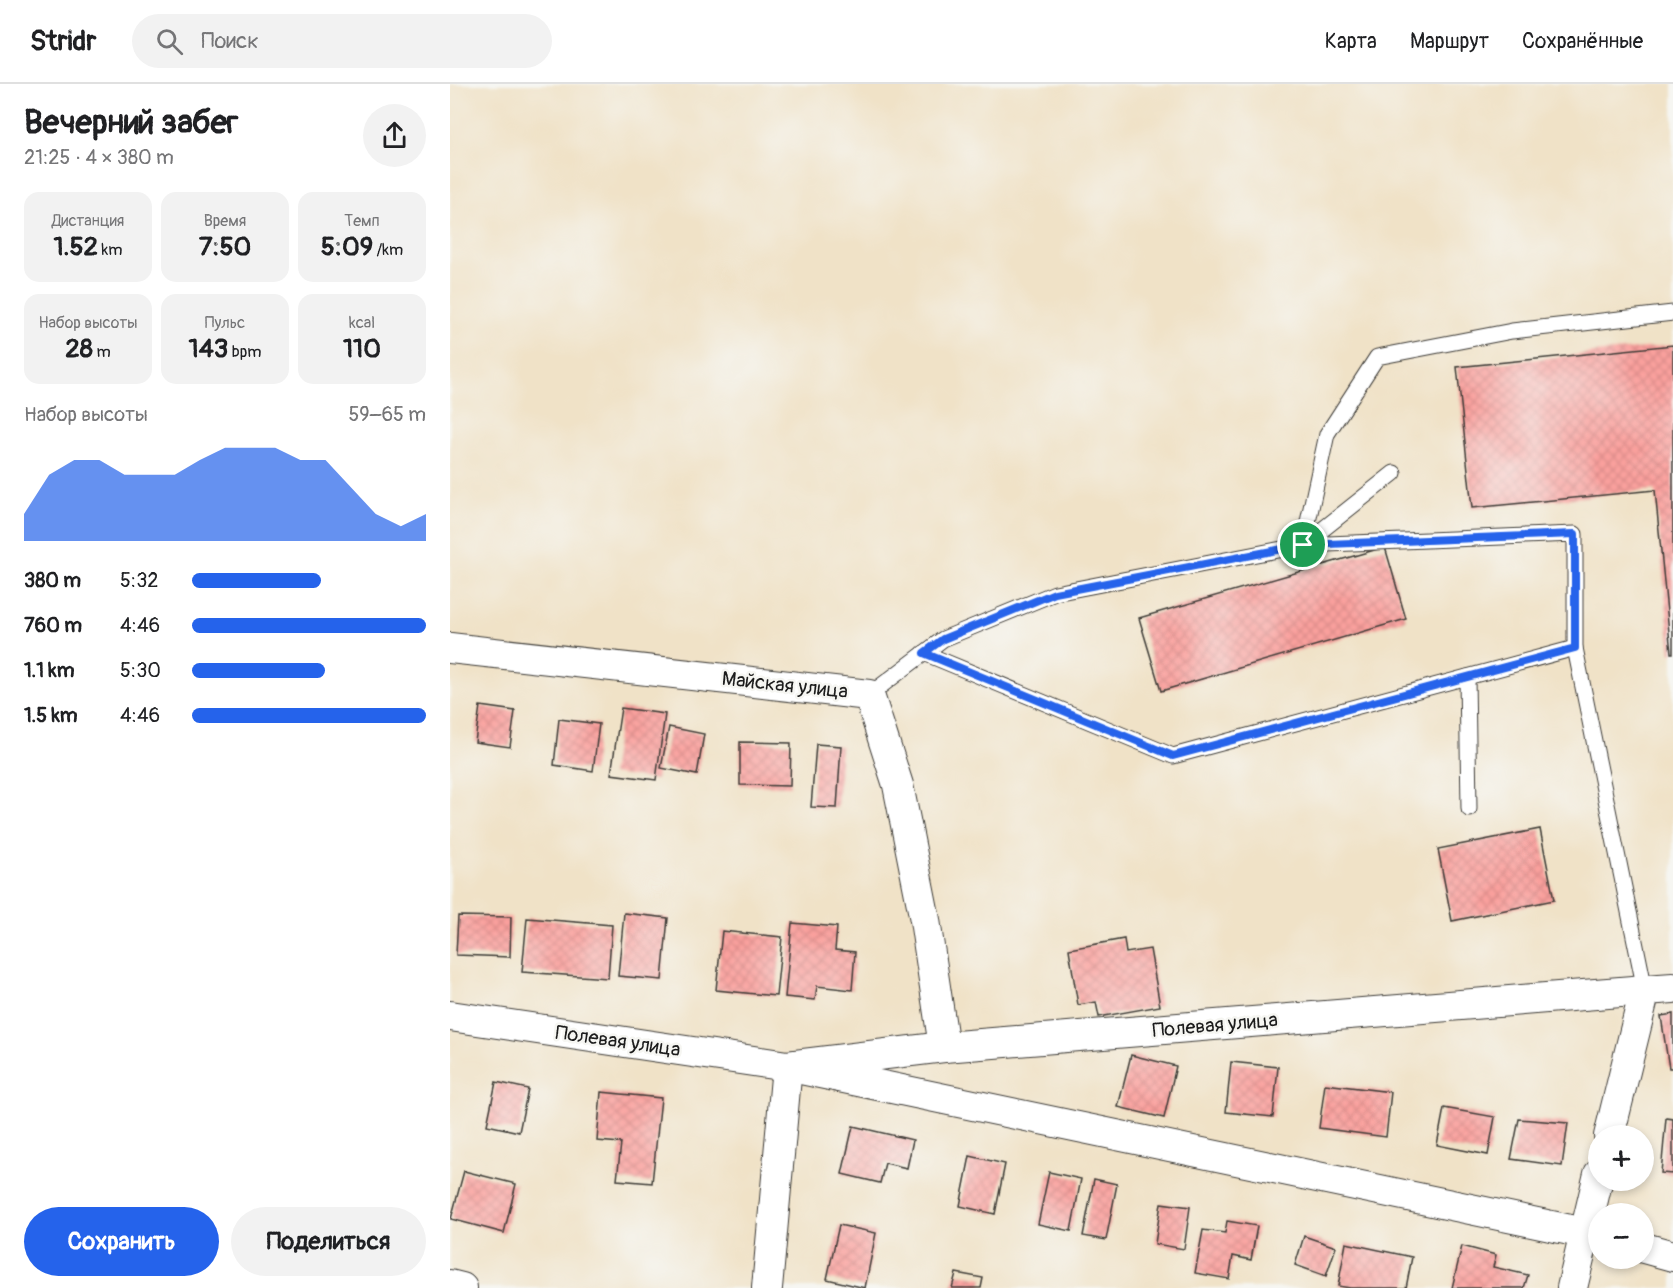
<!DOCTYPE html>
<html lang="ru">
<head>
<meta charset="utf-8">
<style>
	:root { --surface:#fff; --page:#f2f2f2; --text:#202124; --muted:#757577; --line:#e0e0e0; --accent:#2563eb }
	body { margin:0; font-family:Pangolin,sans-serif; background:var(--page); color:var(--text); height:100vh; display:flex; flex-direction:column; font-size:22px; white-space:nowrap }
	* { box-sizing:border-box; margin:0 }
	p { font-size:20px; color:var(--muted) }
	.icon { flex:none; width:33px; height:33px; fill:none; stroke:currentColor; stroke-width:2; stroke-linecap:round; stroke-linejoin:round }
	.map { position:relative; flex:1; overflow:hidden }
	.drawer { display:flex; flex-direction:column; background:var(--surface); width:450px }
	.drawer>* { flex:none }
	.fabs { position:absolute; left:1138px; top:1041px; display:grid; gap:12px }
	.fabs a { display:grid; place-items:center; width:66px; height:66px; border-radius:50%; background:var(--surface); box-shadow:0 3px 9px #0003; font-size:30px }
	.pin { position:absolute; display:grid; place-items:center; width:51px; height:51px; color:#fff; margin:-26px; border:3px solid #fff; border-radius:50%; box-shadow:0 2px 6px #0007 }
	.round { display:grid; place-items:center; flex:none; width:63px; height:63px; border-radius:32px; background:var(--page) }
	.head { display:flex; align-items:center; justify-content:space-between; height:102px; padding:0 24px }
	h1 { font-size:33px; font-weight:800; line-height:45px }
	.stats { display:grid; grid-template-columns:repeat(3,1fr); gap:9px; height:102px; padding:6px 24px }
	.stats div { display:grid; align-content:center; border-radius:15px; background:var(--page); text-align:center }
	.stats b { font-size:26px; font-weight:800 }
	.stats small { font-size:16px; font-weight:400 }
	.stats p { font-size:16px }
	.chart { height:168px; padding:12px 24px }
	.chart p { display:flex; justify-content:space-between }
	.chart svg { width:100%; height:108px; margin-top:6px; fill:var(--accent); opacity:.7 }
	.button { display:flex; gap:12px; margin-top:auto; padding:12px 24px }
	.button a { flex:1; height:69px; border-radius:36px; background:var(--accent); color:#fff; font-size:24px; font-weight:800; line-height:69px; text-align:center }
	.button a+a { background:var(--page); color:var(--text) }
	ul { padding:0 24px; list-style:none; font-size:20px }
	li { display:grid; grid-template-columns:96px 72px 1fr; align-items:center; height:45px }
	li i { height:15px; border-radius:8px; background:var(--accent) }
	header { display:flex; align-items:center; gap:36px; box-sizing:border-box; height:84px; padding:0 30px; background:var(--surface); border-bottom:2px solid var(--line) }
	header strong { font-size:28px }
	nav { display:flex; gap:33px; margin-inline-start:auto; font-size:21px }
	.search { width:420px; height:54px; background:var(--page); display:flex; align-items:center; gap:15px; box-sizing:border-box; padding:0 21px; border-radius:33px; color:var(--muted); font-size:22px }
	main { display:flex; flex:1; min-height:0 }
	.map>svg:first-child { display:block }
</style>
</head>
<body>
<header>
<strong>Stridr</strong>
<div class="search"><svg class="icon" aria-label="search" viewBox="0 0 24 24"><circle cx="10" cy="10" r="6"/><path d="M15 15l6 6"/></svg>Поиск</div>
<nav><a>Карта</a><a>Маршрут</a><a>Сохранённые</a></nav>
</header>
<main>
<section class="drawer">
<div class="head"><div><h1>Вечерний забег</h1><p>21:25 · 4 × 380 m</p></div><a class="round"><svg class="icon" aria-label="share" viewBox="0 0 24 24"><path d="M12 15V3M7 8l5-5 5 5M5 13v7h14v-7"/></svg></a></div>
<div class="stats">
<div><p>Дистанция</p><b>1.52<small> km</small></b></div>
<div><p>Время</p><b>7:50</b></div>
<div><p>Темп</p><b>5:09<small> /km</small></b></div>
</div>
<div class="stats">
<div><p>Набор высоты</p><b>28<small> m</small></b></div>
<div><p>Пульс</p><b>143<small> bpm</small></b></div>
<div><p>kcal</p><b>110</b></div>
</div>
<div class="chart"><p><span>Набор высоты</span>59–65 m</p>
<svg viewBox="0 0 160 44" preserveAspectRatio="none"><path d="M0 44V33L10 17L20 11L30 11L40 17L50 17L60 17L70 11L80 6L90 6L100 6L110 11L120 11L130 22L140 33L150 38L160 33V44z"/></svg>
</div>
<ul>
<li><b>380 m</b>5:32<i style="width:55%"></i></li>
<li><b>760 m</b>4:46<i style="width:100%"></i></li>
<li><b>1.1 km</b>5:30<i style="width:57%"></i></li>
<li><b>1.5 km</b>4:46<i style="width:100%"></i></li>
</ul>
<div class="button"><a>Сохранить</a><a>Поделиться</a></div>
</section>
<div class="map">
<svg width="1223" height="1204" viewBox="0 0 1223 1204">
	<defs>
		<pattern id="building-cross-hatch" width="8" height="8" patternUnits="userSpaceOnUse" patternTransform="scale(1.5)"><rect width="8" height="8" fill="#faa09d"/><path d="M0 0l8 8M0 8l8-8" fill="none" stroke="#d68987"/></pattern>
	</defs>
	<rect width="100%" height="100%" fill="#f6f6f2"/>
	<filter id="ink" filterUnits="userSpaceOnUse"><feTurbulence type="fractalNoise" baseFrequency=".0167" numOctaves="2"/><feDisplacementMap in="SourceGraphic" scale="12" xChannelSelector="R" yChannelSelector="G"/><feConvolveMatrix kernelMatrix="1 2 1 2 8 2 1 2 1" color-interpolation-filters="sRGB"/></filter>
	<filter id="wash" filterUnits="userSpaceOnUse"><feTurbulence type="fractalNoise" baseFrequency=".008" numOctaves="4" result="noise"/><feDisplacementMap in="SourceGraphic" scale="24" xChannelSelector="R" yChannelSelector="G"/><feGaussianBlur stdDeviation="1.35" result="paint"/><feColorMatrix in="noise" values="0 0 0 0 0 0 0 0 0 0 0 0 0 0 0 0 0 1.4 0 .05"/><feComposite in="paint" operator="in"/></filter>
	<g filter="url(#wash)">
		<rect width="100%" height="100%" fill="#f0e2c7"/>
		<g id="blocks">
			<!-- building -->
			<g fill="url(#building-cross-hatch)">
				<path d="M1223 261V569H1221L1205 406 1022 424 1007 283Z"/>
				<path d="M935 463 956 535 711 607 689 534Z"/>
				<path d="M30 622 65 627 60 663 25 658Z"/>
				<path d="M171 624 215 630 206 696 161 690Z"/>
				<path d="M109 635 149 640 143 687 104 681Z"/>
				<path d="M219 643 254 650 247 691 211 684Z"/>
				<path d="M290 658 341 659 340 702 290 701Z"/>
				<path d="M366 660 391 662 387 724 361 723Z"/>
				<path d="M1090 745 1104 816 1002 837 988 765Z"/>
				<path d="M174 829 218 834 212 896 168 892Z"/>
				<path d="M8 832 61 833 60 873 6 871Z"/>
				<path d="M77 834 162 841 158 894 72 888Z"/>
				<path d="M342 839 387 843 385 866 405 868 402 906 367 902 365 916 335 913Z"/>
				<path d="M272 847 332 853 326 912 266 906Z"/>
				<path d="M674 855 676 869 700 865 710 922 649 933 646 918 628 921 619 865Z"/>
				<path d="M1223 930V984H1219L1211 932Z"/>
				<path d="M681 971 726 982 714 1034 668 1023Z"/>
				<path d="M781 978 828 983 823 1033 776 1028Z"/>
				<path d="M46 998 78 1005 69 1048 37 1041Z"/>
				<path d="M875 1000 941 1008 936 1053 869 1044Z"/>
				<path d="M151 1008 211 1014 202 1099 167 1096 171 1059 147 1057Z"/>
				<path d="M994 1024 1045 1033 1038 1071 987 1061Z"/>
				<path d="M1216 1034 1223 1035V1090L1211 1089Z"/>
				<path d="M1069 1035 1118 1039 1112 1082 1061 1075Z"/>
				<path d="M403 1042 463 1056 457 1084 435 1079 430 1099 392 1090Z"/>
				<path d="M520 1072 555 1080 545 1130 510 1122Z"/>
				<path d="M14 1087 66 1100 54 1149 1 1135Z"/>
				<path d="M599 1088 631 1095 621 1147 588 1140Z"/>
				<path d="M644 1095 667 1100 656 1156 633 1152Z"/>
				<path d="M711 1119 740 1123 734 1165 705 1160Z"/>
				<path d="M777 1137 807 1142 801 1176 783 1172 779 1195 745 1189 753 1146 775 1149Z"/>
				<path d="M389 1141 426 1149 415 1204 377 1195Z"/>
				<path d="M854 1152 886 1163 876 1192 845 1181Z"/>
				<path d="M896 1159 962 1173 956 1204H900L888 1202Z"/>
				<path d="M1012 1162 1046 1171 1043 1183 1078 1191 1074 1204H1002Z"/>
				<path d="M506 1189 533 1194 531 1204H502Z"/>
			</g>
		</g>
	</g>
	<g filter="url(#ink)">
		<use href="#blocks" fill-opacity="0" stroke="#3c3a36" stroke-width="1.5"/>
		<g fill="none" stroke-linecap="round" stroke-linejoin="round">
			<!-- service casing -->
			<g stroke="#3c3a36" stroke-width="17">
				<g id="service">
					<path d="M474 569 723 672 1125 564"/>
					<path d="M1017 593 1019 725"/>
					<path d="M419 611 493 555 605 509 853 461 944 389"/>
					<path d="M1195 906 1125 564V450L853 461 877 350 927 273 1062 247 1223 229"/>
				</g>
			</g>
			<!-- minor casing -->
			<g stroke="#3c3a36" stroke-width="32">
				<g id="minor">
					<path d="M0 564 419 611 448 701 475 836 494 963"/>
					<path d="M0 932 337 982 494 963 1195 906"/>
					<path d="M1159 1052 1195 906 1223 904"/>
					<path d="M1194 1164 1223 1172"/>
					<path d="M0 1201 12 1204"/>
					<path d="M317 1204 337 982 1149 1152"/>
					<path d="M1122 1204 1149 1090"/>
				</g>
			</g>
			<!-- service -->
			<use href="#service" stroke="#fff" stroke-width="15"/>
			<!-- minor -->
			<use href="#minor" stroke="#fff" stroke-width="30"/>
		</g>
	</g>
	<g fill="none" stroke-linecap="round" stroke-linejoin="round" filter="url(#ink)">
		<!-- route casing -->
		<g stroke="#fff" stroke-width="12">
			<path id="route" d="M1125 450V564L723 672 474 569 493 555 605 509 853 461Z"/>
		</g>
		<!-- route -->
		<use href="#route" stroke="#2563eb" stroke-width="8"/>
	</g>
	<g text-anchor="middle" dominant-baseline="central" stroke-width="5" stroke-linejoin="round" paint-order="stroke">
		<!-- street labels -->
		<g font-size="20" fill="#1c1c1c" stroke="#f6f6f2">
			<text transform="translate(335 601) rotate(6)">Майская улица</text>
			<text transform="translate(765 941) rotate(-5)">Полевая улица</text>
			<text transform="translate(168 957) rotate(8)">Полевая улица</text>
		</g>
	</g>
</svg>
<div class="fabs">
<a>+</a>
<a>−</a>
</div>
<div class="pin" style="left:853px;top:461px;background:#1e9e55"><svg class="icon" aria-label="arrive" viewBox="0 0 24 24"><path d="M6 21V4h12l-3 4 3 4H6"/></svg></div>
</div>
</main>
</body>
</html>
